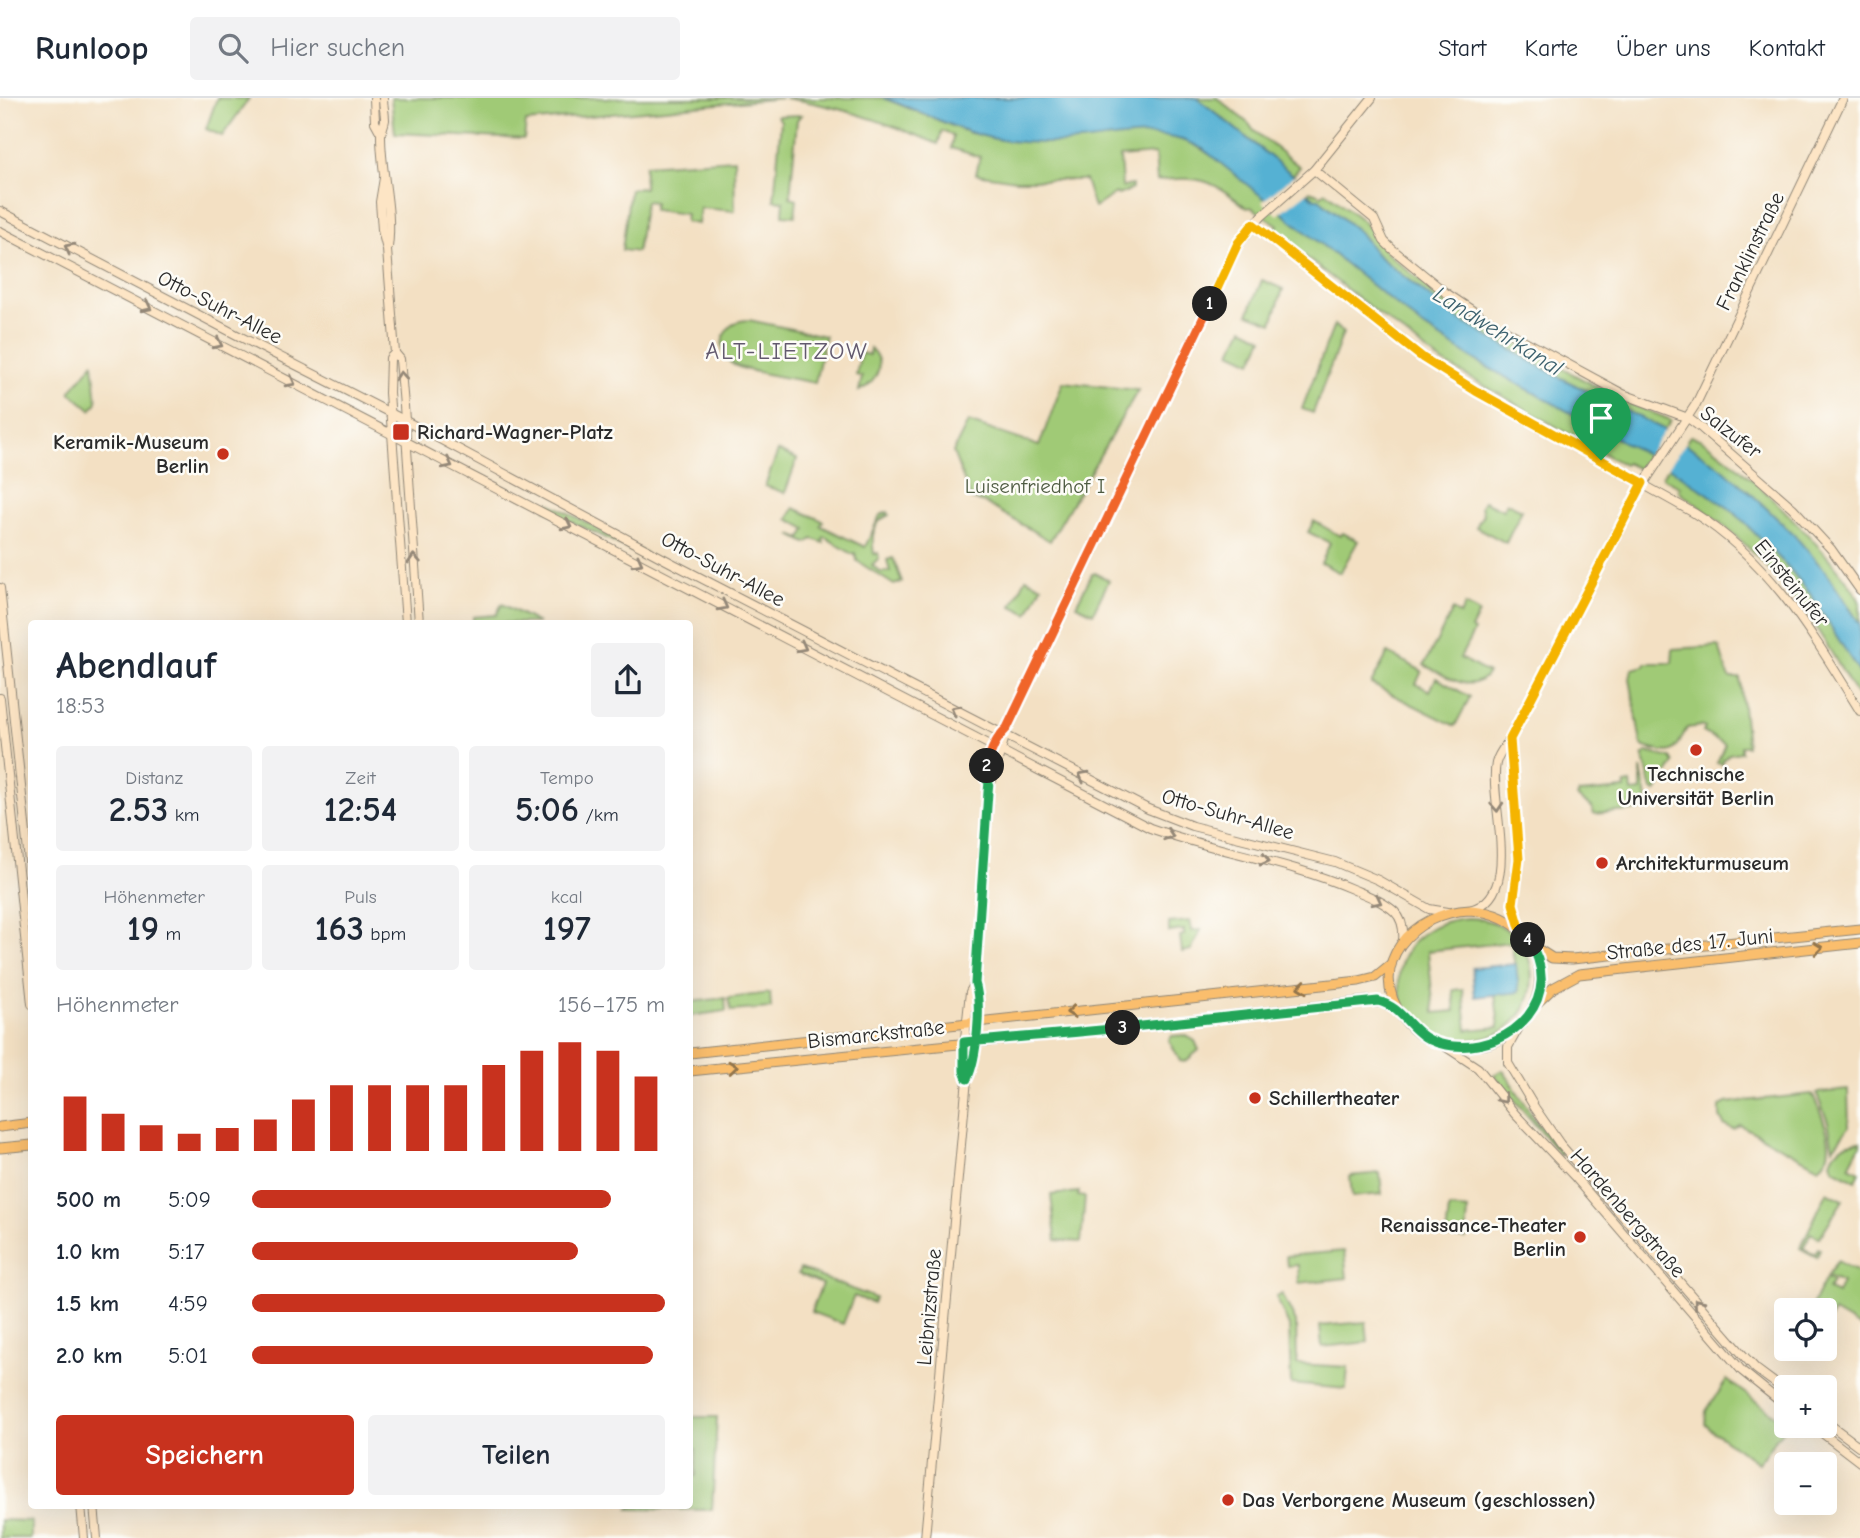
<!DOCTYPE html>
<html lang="de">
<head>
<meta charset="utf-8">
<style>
	:root { --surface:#fff; --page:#f2f2f3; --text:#1f2937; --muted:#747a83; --line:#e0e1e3; --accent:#c8321e }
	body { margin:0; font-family:"Comic Neue",sans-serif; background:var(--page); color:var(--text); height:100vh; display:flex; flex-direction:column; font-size:26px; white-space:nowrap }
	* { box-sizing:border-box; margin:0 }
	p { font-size:23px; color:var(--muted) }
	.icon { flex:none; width:38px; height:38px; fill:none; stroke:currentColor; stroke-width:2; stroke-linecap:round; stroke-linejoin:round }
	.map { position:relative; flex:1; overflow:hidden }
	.side { position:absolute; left:28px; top:522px; width:665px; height:889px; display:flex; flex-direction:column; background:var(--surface); border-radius:7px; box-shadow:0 7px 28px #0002 }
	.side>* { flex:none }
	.tools { position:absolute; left:1774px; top:1200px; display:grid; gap:14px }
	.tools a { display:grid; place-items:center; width:63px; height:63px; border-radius:7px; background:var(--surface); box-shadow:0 7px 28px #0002; font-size:35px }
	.pin { position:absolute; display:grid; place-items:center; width:60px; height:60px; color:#fff; margin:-72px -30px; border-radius:50% 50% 50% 0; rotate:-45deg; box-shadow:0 0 7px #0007 }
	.pin .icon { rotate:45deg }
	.km { position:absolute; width:35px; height:35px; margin:-18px; border-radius:50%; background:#222; color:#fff; font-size:19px; line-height:35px; text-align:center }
	.round { display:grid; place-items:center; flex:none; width:74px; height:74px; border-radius:7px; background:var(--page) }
	.head { display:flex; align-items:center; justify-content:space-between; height:119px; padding:0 28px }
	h1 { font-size:38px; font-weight:700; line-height:52px }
	.metrics { display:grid; grid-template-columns:repeat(3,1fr); gap:10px; height:119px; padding:7px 28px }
	.metrics div { display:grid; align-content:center; border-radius:7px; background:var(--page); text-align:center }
	.metrics b { font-size:35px; font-weight:700 }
	.metrics small { font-size:19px; font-weight:400 }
	.metrics p { font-size:19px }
	.chart { height:196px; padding:14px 28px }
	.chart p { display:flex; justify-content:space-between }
	.chart svg { width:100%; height:126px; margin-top:7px; stroke:var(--accent); stroke-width:6 }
	.action { display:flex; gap:14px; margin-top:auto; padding:14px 28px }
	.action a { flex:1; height:80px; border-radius:7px; background:var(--accent); color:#fff; font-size:28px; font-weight:700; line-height:80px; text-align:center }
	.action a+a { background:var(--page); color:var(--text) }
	ul { padding:0 28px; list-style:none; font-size:23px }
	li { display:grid; grid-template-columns:112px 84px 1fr; align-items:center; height:52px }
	li i { height:18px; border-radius:9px; background:var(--accent) }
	header { display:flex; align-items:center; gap:42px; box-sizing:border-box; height:98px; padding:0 35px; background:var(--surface); border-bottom:2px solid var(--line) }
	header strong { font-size:33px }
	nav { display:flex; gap:38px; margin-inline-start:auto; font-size:24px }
	.search { width:490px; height:63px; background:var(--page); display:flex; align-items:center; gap:18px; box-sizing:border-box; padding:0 24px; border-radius:7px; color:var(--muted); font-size:26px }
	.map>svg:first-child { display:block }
</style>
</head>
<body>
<header>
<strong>Runloop</strong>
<div class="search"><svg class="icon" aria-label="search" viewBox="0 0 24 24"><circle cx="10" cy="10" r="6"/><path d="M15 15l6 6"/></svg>Hier suchen</div>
<nav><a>Start</a><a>Karte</a><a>Über uns</a><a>Kontakt</a></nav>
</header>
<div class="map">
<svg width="1860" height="1440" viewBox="0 0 1860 1440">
	<rect width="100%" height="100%" fill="#fdfcf7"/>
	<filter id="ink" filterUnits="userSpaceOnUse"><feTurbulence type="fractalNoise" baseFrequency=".0143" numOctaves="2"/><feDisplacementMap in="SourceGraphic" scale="14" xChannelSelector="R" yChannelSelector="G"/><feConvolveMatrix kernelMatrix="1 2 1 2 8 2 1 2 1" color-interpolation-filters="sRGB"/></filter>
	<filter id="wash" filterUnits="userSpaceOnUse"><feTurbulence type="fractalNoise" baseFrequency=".00686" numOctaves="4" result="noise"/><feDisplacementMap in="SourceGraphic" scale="28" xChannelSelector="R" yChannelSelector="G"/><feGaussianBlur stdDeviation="1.57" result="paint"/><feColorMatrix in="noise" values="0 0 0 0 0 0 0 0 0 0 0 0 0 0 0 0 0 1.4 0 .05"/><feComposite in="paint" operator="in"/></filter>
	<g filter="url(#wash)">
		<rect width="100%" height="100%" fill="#f3e0c3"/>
		<!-- green -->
		<g fill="#a0ca76" stroke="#667a50" stroke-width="2" fill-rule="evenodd">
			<path d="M217 0 249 1 222 38 206 31Z"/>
			<path d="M391 0H782L526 24 524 41 395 35Z"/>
			<path d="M784 0H883L970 35 1008 43 1077 44 1138 36 1166 37 1187 42 1215 60 1425 230 1480 265 1648 357 1639 371 1626 365 1624 367 1437 261 1273 134 1278 127 1251 109 1247 110C1213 83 1201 76 1157 83L1155 56 1120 59 1122 89 1132 87V91L1118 97 1116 95 1094 110 1085 82H1016L976 76 980 59 951 50 953 38 942 33 938 46C889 25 837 7 784 0Z"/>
			<path d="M1197 0H1217L1249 26 1254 33 1300 69 1293 77Z"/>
			<path d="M801 17 797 22 790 99 797 101 795 118 783 117 784 103 774 102 781 23 777 18Z"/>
			<path d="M734 61 735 113 700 110 698 126 685 124 686 116 653 112 654 104 645 103 637 154 622 152 630 91 644 90 645 67Z"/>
			<path d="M1309 93 1322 97 1326 94 1363 123 1387 155 1433 194 1471 221 1621 302 1671 322 1665 332 1559 279 1456 220 1377 157 1359 134 1319 101H1315L1307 94Z"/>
			<path d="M1262 182 1283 191 1272 225 1248 216Z"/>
			<path d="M749 222 825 238 815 285C796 281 750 275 734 267 723 261 719 245 726 234 731 225 740 222 749 222Z"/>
			<path d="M1334 227 1343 235 1313 315 1302 311Z"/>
			<path d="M1243 230 1263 240 1252 264 1231 254Z"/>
			<path d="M870 250C886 265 878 284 859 293L862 279 856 277 861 255 869 257Z"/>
			<path d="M93 265 97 304 91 312 70 294Z"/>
			<path d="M1063 284 1138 292 1050 443 985 405 971 401 953 354 968 324 1039 348Z"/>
			<path d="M1690 338C1719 340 1851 474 1860 505 1860 511 1860 520 1860 526 1814 452 1758 394 1685 345Z"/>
			<path d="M778 353 797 361 785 395 765 388Z"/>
			<path d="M1669 369 1733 413 1788 468 1812 498 1860 576V603C1840 571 1823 536 1800 507 1765 462 1725 425 1678 393L1680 389 1662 379Z"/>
			<path d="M1484 403 1503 412 1507 405 1522 412 1506 445 1476 429 1483 416 1481 408Z"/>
			<path d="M549 405 645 455 643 458C611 441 578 428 546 411Z"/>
			<path d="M794 410 823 423 821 428 865 449 880 417 888 414 889 417C872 424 871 439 874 456L878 455 879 460 872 467 880 474H890L887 462 893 460 902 484 894 487 857 463 855 455 852 456 825 439 823 440 824 445 813 441 806 445 791 437 801 441 806 431 788 421Z"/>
			<path d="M1314 423 1340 438 1343 435 1358 443 1340 475 1321 465 1330 445 1308 434Z"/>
			<path d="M1095 475 1109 482 1093 515 1076 507 1092 476Z"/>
			<path d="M1026 480 1042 488 1028 516 1012 508Z"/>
			<path d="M502 506 538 525H473V519L496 517Z"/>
			<path d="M1465 507 1479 515 1471 531 1474 533 1460 560 1488 575C1472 599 1443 576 1424 567L1453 512 1460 517Z"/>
			<path d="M1719 548 1728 578 1730 580H1740L1747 648H1741V654L1729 656 1723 662V666L1717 665 1725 646 1703 634 1705 630 1701 628 1687 630C1672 658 1675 657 1644 649L1641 646 1630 580 1632 571 1645 568 1646 565H1672L1673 551Z"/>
			<path d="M1388 555 1422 573 1416 586 1430 593 1436 580 1470 599 1455 628 1371 586Z"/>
			<path d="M1646 654 1671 660 1674 665 1656 694 1652 692 1643 657Z"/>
			<path d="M1641 671 1647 701 1641 712 1593 716 1592 709 1577 699 1579 695 1625 691V686L1631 685 1632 694 1641 693Z"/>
			<path d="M1468 820C1558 823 1549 946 1464 942 1377 939 1376 826 1468 820ZM1511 844 1519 893 1495 896 1499 929 1467 932 1463 891 1453 892 1455 913 1434 915 1428 853Z"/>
			<path d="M1190 823 1192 833 1201 832 1191 852 1182 854 1180 838 1184 837V832L1169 834V825Z"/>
			<path d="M770 895 771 910 731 913 728 900Z"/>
			<path d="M725 900 726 913 690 918V904Z"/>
			<path d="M1185 937 1195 943 1199 952 1185 964 1180 963 1169 942 1172 938Z"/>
			<path d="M1503 972 1536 1023 1563 1054 1560 1057 1494 977Z"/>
			<path d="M1848 992 1849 1029 1833 1050 1828 1024 1816 995Z"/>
			<path d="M1812 996C1821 1015 1841 1054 1819 1069L1740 1027 1733 1031 1724 1027 1720 1019V1009L1726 1005Z"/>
			<path d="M1860 1043V1047L1849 1068 1860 1073 1856 1083 1834 1071 1831 1064C1835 1050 1845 1044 1860 1043Z"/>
			<path d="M1380 1075 1382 1096 1352 1099 1350 1078Z"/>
			<path d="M1079 1094 1078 1098 1085 1099 1081 1144 1056 1142 1051 1097Z"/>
			<path d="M1827 1094 1843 1102 1819 1140 1811 1135 1803 1150 1815 1156 1818 1150 1820 1151 1817 1159 1800 1150Z"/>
			<path d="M1449 1110 1468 1112 1466 1141 1446 1139Z"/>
			<path d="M1344 1153 1347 1180 1299 1185 1298 1167 1287 1168 1286 1158Z"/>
			<path d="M1837 1163 1860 1175V1229L1834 1214 1825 1230V1213H1809L1826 1180 1832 1183 1828 1192 1837 1196 1842 1184 1827 1178Z"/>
			<path d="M800 1171 875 1200 873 1205 854 1198 843 1226 811 1214 822 1186 798 1176Z"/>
			<path d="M1282 1196 1296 1224 1297 1266 1348 1269 1346 1291 1291 1286 1289 1228 1276 1199Z"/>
			<path d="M1366 1224 1368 1244 1322 1249 1320 1228Z"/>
			<path d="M1727 1282 1787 1326 1758 1365 1710 1331 1705 1326 1706 1313Z"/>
			<path d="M690 1319H717L712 1412 629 1411 633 1407H690V1379L696 1378V1351H690Z"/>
			<path d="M0 1422 31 1423V1440H0Z"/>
		</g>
		<!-- water -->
		<g fill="#55b1d3" stroke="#406e7f" stroke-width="2">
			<path d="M883 0H1197L1293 77 1302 85 1299 88 1315 101H1319L1359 134 1377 157 1456 220 1559 279 1665 332 1722 370 1759 403 1795 438 1825 473 1860 526V576L1812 498 1788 469 1733 413 1669 369 1480 265 1425 230 1203 51C1163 28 1122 40 1079 44 1056 46 1032 45 1009 43 964 38 926 14 883 0Z"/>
			<path d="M1516 866 1519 894 1475 899 1472 870Z"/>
		</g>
		<!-- pier -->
		<g fill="#f3e0c3">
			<path d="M1294 77 1310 92 1278 117 1262 104Z"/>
			<path d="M1667 329 1687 343 1666 372 1646 360Z"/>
		</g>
	</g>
	<g filter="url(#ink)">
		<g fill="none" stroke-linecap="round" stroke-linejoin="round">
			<!-- secondary casing -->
			<g stroke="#8f8677" stroke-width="10">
				<g id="secondary">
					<path d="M374 0 375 24 381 35"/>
					<path d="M383 0C383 7 385 15 385 22 384 28 381 33 381 38 381 76 393 111 388 149"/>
					<path d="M1314 72 1374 121 1384 143 1391 150 1446 195 1490 224 1623 296 1688 320 1700 329 1793 410 1831 451 1860 492"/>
					<path d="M384 80 380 104 382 132 387 152 395 255 400 261 404 308 419 525"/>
					<path d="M0 113 237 237 404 322 670 464 1148 711 1192 728 1335 764 1378 782 1429 811 1447 814"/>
					<path d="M1253 126 1423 260 1476 293 1694 415C1770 462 1814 539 1860 613"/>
					<path d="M0 133 1150 730C1217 754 1287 763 1352 791 1366 797 1383 803 1395 814 1403 822 1404 833 1403 844"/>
					<path d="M395 255 390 260 389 295 406 525"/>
					<path d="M0 490 32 792"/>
					<path d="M0 600 32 906"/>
					<path d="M1510 642 1519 761 1513 806 1521 833"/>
					<path d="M989 684 985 680C987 663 992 644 1005 632"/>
					<path d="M1470 812C1525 798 1488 703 1496 665 1498 656 1505 648 1510 641L1635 399 1696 306 1843 0"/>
					<path d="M1518 931 1508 949V965L1535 1010 1560 1046 1743 1257 1756 1271 1787 1294"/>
					<path d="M1443 947 1478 970 1515 1016 1574 1078 1742 1273 1787 1309"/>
					<path d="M967 981 963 959 970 894 975 885 989 684 992 682 1009 625 1239 145 1262 118 1314 72 1372 0"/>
					<path d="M1825 1323 1860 1349"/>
					<path d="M1813 1328 1860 1364"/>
					<path d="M81 1407 84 1440"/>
					<path d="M94 1407 97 1440"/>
					<path d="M925 1440 967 981C980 956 977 921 978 894L975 885"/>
				</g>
			</g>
			<!-- primary casing -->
			<g stroke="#8f8677" stroke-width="11">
				<g id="primary">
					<path d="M1470 812C1573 820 1558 959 1452 948 1432 946 1415 936 1403 920 1364 866 1414 814 1470 812Z"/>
					<path d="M1533 848 1552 860 1572 861 1860 831"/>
					<path d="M1537 905 1553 890 1579 876 1860 845"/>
					<path d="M690 955 1359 883 1375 879 1391 866"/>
					<path d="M690 973 1149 927 1367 903 1385 905 1398 913"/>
					<path d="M0 1029 32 1025"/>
					<path d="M0 1050 32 1047"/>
				</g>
			</g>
			<!-- secondary -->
			<use href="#secondary" stroke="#fde5c5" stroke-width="8"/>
			<!-- primary -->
			<use href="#primary" stroke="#fabe6d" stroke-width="9"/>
		</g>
		<!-- one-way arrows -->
		<defs><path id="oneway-chevron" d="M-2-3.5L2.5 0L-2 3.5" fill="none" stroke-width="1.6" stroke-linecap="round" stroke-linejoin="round" transform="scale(1.75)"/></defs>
		<g stroke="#948878">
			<use href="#oneway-chevron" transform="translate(69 150) rotate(-152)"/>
			<use href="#oneway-chevron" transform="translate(147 209) rotate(27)"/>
			<use href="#oneway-chevron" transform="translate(218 246) rotate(27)"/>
			<use href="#oneway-chevron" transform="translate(401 278) rotate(-95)"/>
			<use href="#oneway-chevron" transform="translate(291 284) rotate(28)"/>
			<use href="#oneway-chevron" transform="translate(448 366) rotate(27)"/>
			<use href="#oneway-chevron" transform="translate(567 427) rotate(27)"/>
			<use href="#oneway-chevron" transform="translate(414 461) rotate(-94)"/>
			<use href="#oneway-chevron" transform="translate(638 464) rotate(28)"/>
			<use href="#oneway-chevron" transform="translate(723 508) rotate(28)"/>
			<use href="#oneway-chevron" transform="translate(802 549) rotate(28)"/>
			<use href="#oneway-chevron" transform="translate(955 612) rotate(-152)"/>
			<use href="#oneway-chevron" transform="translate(1083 678) rotate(-152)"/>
			<use href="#oneway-chevron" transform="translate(1497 709) rotate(86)"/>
			<use href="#oneway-chevron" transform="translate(1169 737) rotate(18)"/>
			<use href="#oneway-chevron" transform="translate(1265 762) rotate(14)"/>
			<use href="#oneway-chevron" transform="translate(1377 803) rotate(27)"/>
			<use href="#oneway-chevron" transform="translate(1503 1001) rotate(52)"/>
			<use href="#oneway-chevron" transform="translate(1698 1205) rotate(-131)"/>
		</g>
		<g stroke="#92744c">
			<use href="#oneway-chevron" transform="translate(1818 850) rotate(-6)"/>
			<use href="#oneway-chevron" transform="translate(1302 889) rotate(174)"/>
			<use href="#oneway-chevron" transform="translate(1071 914) rotate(174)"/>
			<use href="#oneway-chevron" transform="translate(733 969) rotate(-6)"/>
		</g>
	</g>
	<g fill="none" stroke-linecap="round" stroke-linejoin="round" filter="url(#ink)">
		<!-- split-1 casing -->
		<g stroke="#fff" stroke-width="14">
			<path id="split-1" d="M1210 206 1238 145 1253 126 1423 260 1476 293 1601 362"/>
		</g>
		<!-- split-2 casing -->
		<g stroke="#fff" stroke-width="14">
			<path id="split-2" d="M987 668C990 654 996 640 1007 630L1210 206"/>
		</g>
		<!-- split-3 casing -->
		<g stroke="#fff" stroke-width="14">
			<path id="split-3" d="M987 668 985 680 989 684 988 694 975 885C982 906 977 961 967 981L964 973V944C1017 940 1070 935 1123 930"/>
		</g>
		<!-- split-4 casing -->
		<g stroke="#fff" stroke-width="14">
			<path id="split-4" d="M1123 930 1378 903C1410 911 1409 944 1453 948 1513 954 1567 898 1528 842"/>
		</g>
		<!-- split-5 casing -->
		<g stroke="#fff" stroke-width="14">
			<path id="split-5" d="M1528 842 1521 833 1513 806 1519 761 1510 641 1643 385 1601 362"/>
		</g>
		<!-- split-1 -->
		<use href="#split-1" stroke="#f5b400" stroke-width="9"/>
		<!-- split-2 -->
		<use href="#split-2" stroke="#f0652b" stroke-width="9"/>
		<!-- split-3 -->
		<use href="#split-3" stroke="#22a559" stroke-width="9"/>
		<!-- split-4 -->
		<use href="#split-4" stroke="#22a559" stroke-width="9"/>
		<!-- split-5 -->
		<use href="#split-5" stroke="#f5b400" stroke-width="9"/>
	</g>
	<!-- markers -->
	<g fill="#c8321e" stroke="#fdfcf7" stroke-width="2.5">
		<rect x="392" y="325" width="18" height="18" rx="3.5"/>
		<circle cx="223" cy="356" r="7"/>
		<circle cx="1696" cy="652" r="7"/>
		<circle cx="1602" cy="765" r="7"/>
		<circle cx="1255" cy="1000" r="7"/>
		<circle cx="1580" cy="1139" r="7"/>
		<circle cx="1228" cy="1402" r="7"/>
	</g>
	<g text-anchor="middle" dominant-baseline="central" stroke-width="5" stroke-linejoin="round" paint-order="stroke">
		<!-- street labels -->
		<g font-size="21" fill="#2b2b2b" stroke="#fdfcf7">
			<text transform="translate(1750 153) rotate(-64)">Franklinstraße</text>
			<text transform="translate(220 209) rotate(27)">Otto-Suhr-Allee</text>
			<text transform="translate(1731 334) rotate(38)">Salzufer</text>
			<text transform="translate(723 471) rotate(28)">Otto-Suhr-Allee</text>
			<text transform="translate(1792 485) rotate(51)">Einsteinufer</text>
			<text transform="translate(1228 716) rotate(16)">Otto-Suhr-Allee</text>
			<text transform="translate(1690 846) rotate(-6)">Straße des 17. Juni</text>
			<text transform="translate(876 936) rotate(-6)">Bismarckstraße</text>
			<text transform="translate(1628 1115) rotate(49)">Hardenbergstraße</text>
			<text transform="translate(929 1209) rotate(-85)">Leibnizstraße</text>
		</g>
		<!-- poi labels -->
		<g font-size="21" font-weight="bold" fill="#2b2b2b" stroke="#fdfcf7" text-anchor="start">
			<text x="417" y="334">Richard-Wagner-Platz</text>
			<text x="209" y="344" text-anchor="end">Keramik-Museum<tspan x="209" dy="24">Berlin</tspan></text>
			<text x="1696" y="676" text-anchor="middle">Technische<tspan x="1696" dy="24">Universität Berlin</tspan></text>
			<text x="1616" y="765">Architekturmuseum</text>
			<text x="1269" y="1000">Schillertheater</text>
			<text x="1566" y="1127" text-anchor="end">Renaissance-Theater<tspan x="1566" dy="24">Berlin</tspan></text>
			<text x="1242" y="1402">Das Verborgene Museum (geschlossen)</text>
		</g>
		<!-- park labels -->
		<g font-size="21" fill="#4e5b42" stroke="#fdfcf7">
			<text x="1035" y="388">Luisenfriedhof I</text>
		</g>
		<!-- water labels -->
		<g font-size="23" font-style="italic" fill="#3c616e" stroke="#fdfcf7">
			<text transform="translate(1498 233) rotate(32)">Landwehrkanal</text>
		</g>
		<!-- quarter labels -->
		<g font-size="24" letter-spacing="2" fill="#635a6f" stroke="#fdfcf7">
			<text x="787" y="253">ALT-LIETZOW</text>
		</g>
	</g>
</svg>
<div class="tools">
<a><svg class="icon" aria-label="locate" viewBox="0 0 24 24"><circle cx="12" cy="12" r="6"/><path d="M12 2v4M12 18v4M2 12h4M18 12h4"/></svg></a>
<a>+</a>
<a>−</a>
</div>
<div class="pin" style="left:1601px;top:362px;background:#1e9e55"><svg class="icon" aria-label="arrive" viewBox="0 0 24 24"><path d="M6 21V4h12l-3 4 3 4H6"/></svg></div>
<b class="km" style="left:1210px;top:206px">1</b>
<b class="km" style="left:987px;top:668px">2</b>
<b class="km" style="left:1123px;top:930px">3</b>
<b class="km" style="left:1528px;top:842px">4</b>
<section class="side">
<div class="head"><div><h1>Abendlauf</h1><p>18:53</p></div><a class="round"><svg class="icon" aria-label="share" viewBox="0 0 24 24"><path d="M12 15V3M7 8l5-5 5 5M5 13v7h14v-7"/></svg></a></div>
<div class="metrics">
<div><p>Distanz</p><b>2.53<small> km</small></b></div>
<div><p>Zeit</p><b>12:54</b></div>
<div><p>Tempo</p><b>5:06<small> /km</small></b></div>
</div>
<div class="metrics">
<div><p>Höhenmeter</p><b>19<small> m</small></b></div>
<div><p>Puls</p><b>163<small> bpm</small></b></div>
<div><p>kcal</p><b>197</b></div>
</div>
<div class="chart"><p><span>Höhenmeter</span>156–175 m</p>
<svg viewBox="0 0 160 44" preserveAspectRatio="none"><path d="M5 44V25M15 44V31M25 44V35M35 44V38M45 44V36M55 44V33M65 44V26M75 44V21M85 44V21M95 44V21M105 44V21M115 44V14M125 44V9M135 44V6M145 44V9M155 44V18"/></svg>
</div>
<ul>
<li><b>500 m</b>5:09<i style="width:87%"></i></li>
<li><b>1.0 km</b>5:17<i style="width:79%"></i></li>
<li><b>1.5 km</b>4:59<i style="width:100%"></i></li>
<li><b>2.0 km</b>5:01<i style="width:97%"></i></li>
</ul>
<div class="action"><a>Speichern</a><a>Teilen</a></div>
</section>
</div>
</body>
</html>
